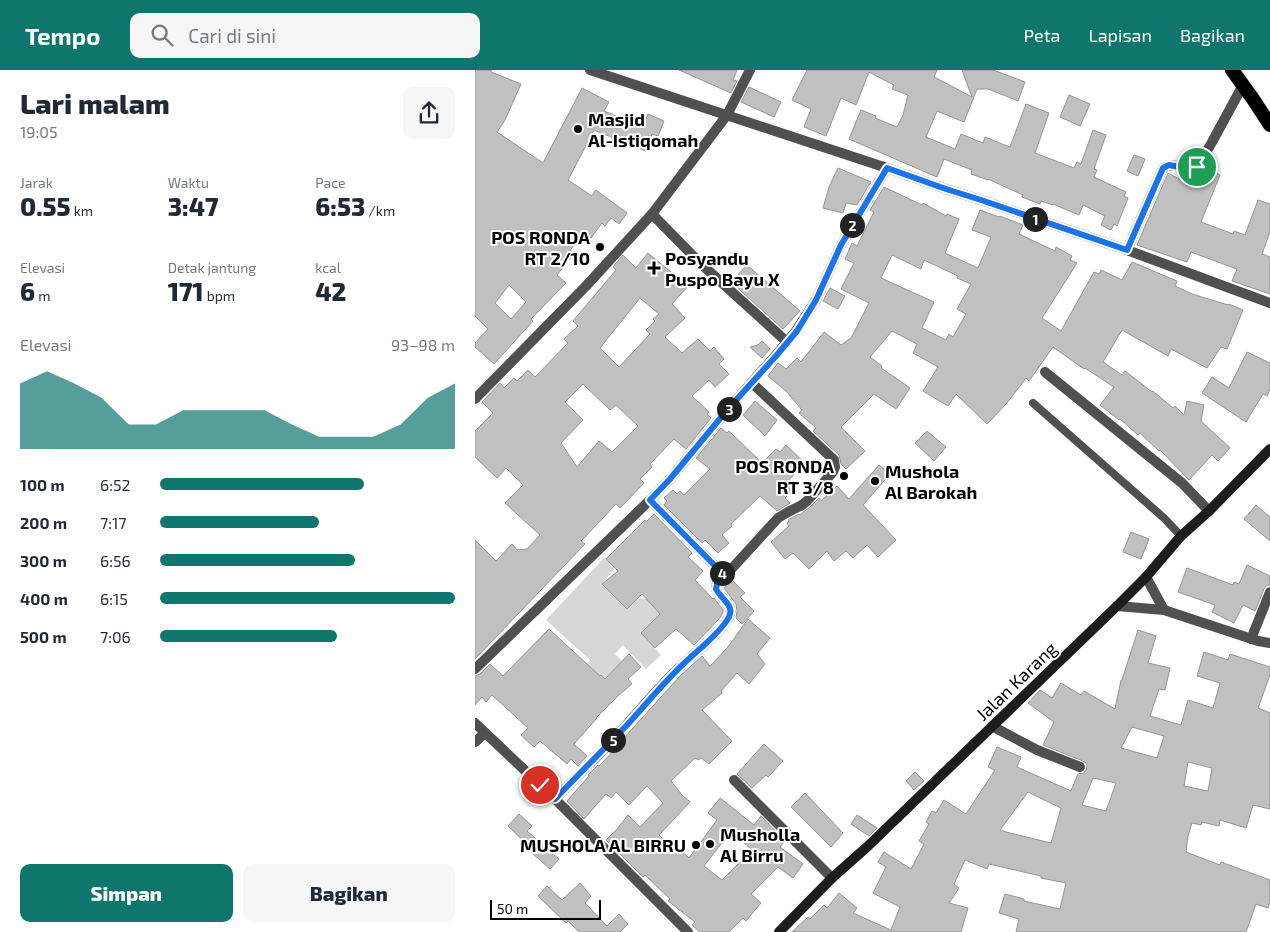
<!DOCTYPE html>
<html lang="id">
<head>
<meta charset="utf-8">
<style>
	:root { --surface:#fff; --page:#f6f6f7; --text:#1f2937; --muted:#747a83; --accent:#0f766e }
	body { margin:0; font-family:"Exo 2",sans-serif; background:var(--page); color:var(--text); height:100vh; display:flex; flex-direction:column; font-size:19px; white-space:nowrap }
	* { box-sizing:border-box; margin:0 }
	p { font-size:16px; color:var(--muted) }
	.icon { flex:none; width:28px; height:28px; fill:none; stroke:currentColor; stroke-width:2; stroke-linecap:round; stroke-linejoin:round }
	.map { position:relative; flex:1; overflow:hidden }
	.drawer { display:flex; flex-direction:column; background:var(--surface); width:475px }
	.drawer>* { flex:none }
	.scale { position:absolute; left:15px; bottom:12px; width:111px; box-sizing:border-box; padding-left:5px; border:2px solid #000; border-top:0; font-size:14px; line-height:18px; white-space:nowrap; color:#000; -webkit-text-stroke:4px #fff; paint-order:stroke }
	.pin { position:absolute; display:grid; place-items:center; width:42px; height:42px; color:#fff; margin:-21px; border:2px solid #fff; border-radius:50%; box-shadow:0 1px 5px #0007 }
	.km { position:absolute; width:25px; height:25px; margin:-12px; border-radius:50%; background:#222; color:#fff; font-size:14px; line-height:25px; text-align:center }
	.round { display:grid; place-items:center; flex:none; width:52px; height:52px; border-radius:10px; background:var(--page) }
	.headline { display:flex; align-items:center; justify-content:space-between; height:85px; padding:0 20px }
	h1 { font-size:28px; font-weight:800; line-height:38px }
	.stats { display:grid; grid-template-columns:repeat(3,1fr); gap:8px; height:85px; padding:5px 20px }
	.stats div { display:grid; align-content:center }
	.stats b { font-size:25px; font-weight:800 }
	.stats small { font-size:14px; font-weight:400 }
	.stats p { font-size:14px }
	.chart { height:140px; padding:10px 20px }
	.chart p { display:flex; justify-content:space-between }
	.chart svg { width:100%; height:90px; margin-top:5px; fill:var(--accent); opacity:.7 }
	.action { display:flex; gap:10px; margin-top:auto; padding:10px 20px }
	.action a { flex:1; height:58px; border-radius:10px; background:var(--accent); color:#fff; font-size:20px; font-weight:800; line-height:58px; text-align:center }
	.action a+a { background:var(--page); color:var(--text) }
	ul { padding:0 20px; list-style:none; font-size:16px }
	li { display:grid; grid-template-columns:80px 60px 1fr; align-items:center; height:38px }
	li i { height:12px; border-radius:6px; background:var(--accent) }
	header { display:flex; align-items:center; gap:30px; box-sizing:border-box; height:70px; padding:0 25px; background:var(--accent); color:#fff }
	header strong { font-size:24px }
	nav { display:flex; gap:28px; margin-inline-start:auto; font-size:18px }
	.search { width:350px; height:45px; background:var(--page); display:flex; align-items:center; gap:12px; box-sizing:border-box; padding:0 18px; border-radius:10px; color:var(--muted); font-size:19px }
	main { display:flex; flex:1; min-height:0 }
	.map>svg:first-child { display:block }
</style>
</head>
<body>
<header>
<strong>Tempo</strong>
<div class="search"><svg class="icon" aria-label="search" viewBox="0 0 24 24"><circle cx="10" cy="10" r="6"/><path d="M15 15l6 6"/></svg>Cari di sini</div>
<nav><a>Peta</a><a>Lapisan</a><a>Bagikan</a></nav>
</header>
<main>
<section class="drawer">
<div class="headline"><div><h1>Lari malam</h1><p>19:05</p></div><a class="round"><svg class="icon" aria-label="share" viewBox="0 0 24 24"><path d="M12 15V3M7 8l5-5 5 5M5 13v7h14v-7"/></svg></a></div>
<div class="stats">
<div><p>Jarak</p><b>0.55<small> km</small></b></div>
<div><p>Waktu</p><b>3:47</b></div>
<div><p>Pace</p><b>6:53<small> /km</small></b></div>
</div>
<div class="stats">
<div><p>Elevasi</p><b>6<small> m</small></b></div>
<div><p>Detak jantung</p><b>171<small> bpm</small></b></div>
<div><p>kcal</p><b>42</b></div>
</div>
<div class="chart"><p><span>Elevasi</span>93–98 m</p>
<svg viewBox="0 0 160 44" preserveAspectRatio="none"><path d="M0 44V12L10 6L20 12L30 19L40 32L50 32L60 25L70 25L80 25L90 25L100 32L110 38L120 38L130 38L140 32L150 19L160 12V44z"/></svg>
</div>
<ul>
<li><b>100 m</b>6:52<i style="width:69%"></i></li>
<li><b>200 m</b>7:17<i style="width:54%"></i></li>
<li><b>300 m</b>6:56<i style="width:66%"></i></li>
<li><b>400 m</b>6:15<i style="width:100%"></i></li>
<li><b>500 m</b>7:06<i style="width:60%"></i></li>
</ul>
<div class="action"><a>Simpan</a><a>Bagikan</a></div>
</section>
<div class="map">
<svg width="795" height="862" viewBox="0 0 795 862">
	<rect width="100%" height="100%" fill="#fff"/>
	<!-- green -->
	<path fill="#d7d7d7" d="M130 487 140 498 127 514 152 539 163 528 172 529 175 528 199 559 194 566 179 550 166 563 186 585 171 599 148 575 140 584 153 597 130 609 126 605 106 624 94 617 115 590 71 550Z"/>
	<!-- building -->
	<g fill="#c0c0c0" stroke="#949494" fill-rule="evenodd">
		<path d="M0 0H16V2L46 14 30 50 22 62 68 93 107 18 134 32 129 41 168 57 173 44 189 51 183 66 177 64 171 81 119 60 93 110 117 126 121 120 152 143 144 154 136 148 130 156 127 153 116 168 107 162 95 181 98 185 82 205 91 213 56 249 58 251 19 294 0 277V273L13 259 0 246ZM34 215 51 232 36 249 20 233Z"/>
		<path d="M204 0H262L258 10 262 11 256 23Z"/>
		<path d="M332 0H462L459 7 497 27 487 0H518L550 12 543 31 513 19H502L489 52 462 41 451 67 480 79 486 64 508 73 510 67 535 77 551 34 574 43 560 83 599 98 602 92 606 94 618 60 631 65 619 99 622 100 619 107 651 122 649 126 653 128 642 156 639 154 636 160 626 155 630 146 608 135 604 145 578 134V135L566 131 565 134 547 127 548 125 513 109V110L496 104 497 100 469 89 462 107 374 69 386 40 401 46 400 48 422 57 428 45 433 25 417 19 419 15 394 2 381 35 366 28 351 66 329 57 336 39 317 30Z"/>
		<path d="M274 17 306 32 299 47 266 32Z"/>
		<path d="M594 25 615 34 605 56 585 47Z"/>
		<path d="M659 85 670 89 663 106 652 101Z"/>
		<path d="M363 98 396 112 382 135 371 133 368 143 348 138 354 117Z"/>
		<path d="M729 98 745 105 726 152 758 164 759 161 770 165 783 130 795 134V162L787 184 795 187V224L757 211 762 199 716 182 712 192 662 175 693 103 706 110 708 106 722 111 725 103Z"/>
		<path d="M409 117 447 135 448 133 471 146 472 144 484 149 470 183 503 198 516 167 497 160 505 140 524 147 525 146 548 155 544 164 580 181 581 177 597 186 595 190 602 193 567 248 586 261 619 202 624 204 626 200 647 210 657 192 702 211 700 216 717 224 753 235 754 234 768 240 752 279 746 277 732 298 696 279 693 286 647 260 628 292 647 305 650 301 677 322 678 321 698 338 700 336 709 345 712 331 729 335 726 351 755 378 743 391 737 385 714 410 685 380 684 381 665 363 663 365 645 349 644 350 625 335 639 317 610 298 609 299 578 277 554 311 551 308 532 333 512 354 481 324 473 336 448 321 463 297 438 283 442 274 417 261 395 287 407 296 406 298 435 318 421 339 399 324 366 357 390 381 371 399 366 394 364 385 338 361 341 358 324 343 327 340 311 321 293 306 303 293 311 299 322 288 326 292 349 262 366 275 376 268 394 233 366 219 379 193 370 189 377 173 382 176 399 142 395 140ZM417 185 446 199 449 190 483 206 482 208 496 214 482 239 491 244 478 267 474 264 471 270 447 258 459 232 406 208Z"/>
		<path d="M173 183 213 216 197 234 210 248 190 267 207 283 223 269 235 281 239 277 249 289 244 294 254 304 240 317 234 310 217 326 234 342 232 344 236 348 211 379 199 369 175 394 177 397 165 409 169 413 145 438 141 434 128 448 106 471 110 474 0 589V470L21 491 37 474 42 480 52 479 65 465 30 433 48 415 31 398 22 408 0 387V361L18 343 7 332 25 313 29 318 39 308 42 311 53 300 60 307 93 273 89 269 103 256 98 251 141 200 138 197 148 185 161 198ZM165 228 184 244 178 249 180 251 171 260 175 264 144 297 125 278ZM108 314 135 340 141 335 163 356 137 382 124 371 102 397 86 373 108 350 90 332Z"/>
		<path d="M272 195 325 241 308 259 256 212Z"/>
		<path d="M355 218 370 226 363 239 348 231Z"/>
		<path d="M287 271 295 279 287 288 275 277 283 275Z"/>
		<path d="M772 282 795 293V319L792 326 788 324 771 352 727 323 737 307 754 318Z"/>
		<path d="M280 331 302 350 290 366 268 345Z"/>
		<path d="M246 358 252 363 254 361 287 393 301 379 305 382 311 375 330 393 312 412 319 419 310 428 315 433 302 441 285 426 256 454 257 456 247 465 254 473 243 483 230 470 227 473 189 435 192 431 189 428 198 420 202 424 205 421 209 425 235 399 221 388Z"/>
		<path d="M452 361 471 377 459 391 440 373Z"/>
		<path d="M404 395 415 404 388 435 421 470 403 487 392 475 378 488 371 481 359 491 352 481 334 499 318 483 310 489 296 472 314 456 312 453 314 451 313 450 324 444 325 445 336 436 344 428 346 431 362 416 374 429Z"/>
		<path d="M781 435 795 447V471L769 449Z"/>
		<path d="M179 444 217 483 213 487 228 501 220 510 238 529 239 528 248 540V542L245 548 219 575 201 559 180 578 166 563 185 544 167 524 152 539 127 514 143 501 131 489 170 450 171 452Z"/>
		<path d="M656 462 674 469 666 489 648 482Z"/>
		<path d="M772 495 795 506V515L791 516 789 519 780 541 768 535 759 553 737 542 740 535 703 522 712 498 758 515 759 512 764 514Z"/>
		<path d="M257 510 270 523 265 527 279 541 267 554 261 548 262 541 261 534 249 518Z"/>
		<path d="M273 549 295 568 282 584 290 594 274 614 262 603 246 621 247 623 227 640 257 671 234 694 226 688 224 690 220 688 196 711 207 725 215 732 184 765 201 782 204 779 214 788 242 750 233 743 245 728 279 755 286 746 310 771 305 777 328 794 318 808 303 797 276 824 286 833 271 851 268 848 254 862H225L217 855 220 852 193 831 195 829 170 805 168 807 131 770 142 759 153 745 165 757 188 733 172 716 154 735 141 722 136 728 131 724 109 749 92 731 114 706 113 705 123 695 124 696 149 670 148 669 205 606 227 586 235 596 253 577ZM256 761 277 780 247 810 229 796Z"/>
		<path d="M74 559 125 606 126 605 130 609 154 584 166 597 153 609 157 614 144 625 121 648H122L99 674 112 686 103 696 96 689 92 694 65 671 59 677 46 665 53 658 17 625 11 632 7 627 0 635V606L5 604 15 594 28 606Z"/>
		<path d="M663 560 681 566 673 593 695 598 690 620 684 619 675 646 706 655 713 630 738 638 745 613 722 606 729 582 753 590 755 584 795 597V605L783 638 795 643V739L778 735 771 758 745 750 744 756 727 752 726 755 717 753 713 766 711 782 745 795 746 792 795 810V832L793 838 781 834 771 862H541L544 849 524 843 530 824 549 829V831L585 839 591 813 566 808V806L514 794 512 799 490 790 479 814 484 818 474 833 493 838 486 862H317L333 847 335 849 349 835 352 838 364 823 382 838 378 843 416 860 425 837 398 823 411 797 403 792 409 782 436 799 449 774 444 771 454 754 451 752 457 741 461 743 469 730 491 744 520 700 513 697 522 677 546 687 542 697 596 721 603 704 609 703 611 700 612 696 611 693 608 691 568 675 579 652 553 633 565 620 577 628 586 613 606 625 609 621 640 639 646 610H647ZM657 657 689 666 682 688 646 678ZM713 692 737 698 733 721 709 716ZM618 708 641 713 631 741 607 735ZM553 722 586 738 576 773 531 762 525 760Z"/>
		<path d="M289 674 308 691 293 707 291 705 277 718 262 704Z"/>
		<path d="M440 702 449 711 439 720 431 711Z"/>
		<path d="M330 723 368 763 356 777 316 737Z"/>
		<path d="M44 744 57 756 52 761 84 789 75 799 57 783 59 781 33 756Z"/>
		<path d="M382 745 402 758 394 766 376 754Z"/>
		<path d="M105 813 116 826 110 833 132 856 144 844 153 854 145 862H104L93 851 91 853 63 826 72 816 87 830Z"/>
	</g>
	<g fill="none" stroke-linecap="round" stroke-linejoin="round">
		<!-- trunk casing -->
		<g stroke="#dbdbdb" stroke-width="15">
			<path id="trunk" d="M757 0 778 29 795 55"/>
		</g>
		<!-- service -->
		<path stroke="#505050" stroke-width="8" d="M558 333 689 448 706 466"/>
		<!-- minor -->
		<g stroke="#505050" stroke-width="10">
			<path d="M115 0 412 98 471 119 506 130 652 180 795 233"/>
			<path d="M177 144 225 193 312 272"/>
			<path d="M652 180 688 98C701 90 712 104 722 97L736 74 768 15"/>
			<path d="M570 302 707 413 734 441"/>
			<path d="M0 329 111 216 177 144 252 45 275 0"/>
			<path d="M175 430 250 506 303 448 313 442 327 435 332 431 358 402 360 397 359 390 277 313"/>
			<path d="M671 507 689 540"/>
			<path d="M642 536 689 540 783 571 795 573"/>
			<path d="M776 569 795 522"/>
			<path d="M0 599 175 430 195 409 253 339 301 285 321 261 341 230 366 175 412 98"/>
			<path d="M0 653 80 729 213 862"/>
			<path d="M517 656 562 680 605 697"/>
			<path d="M0 672 10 663"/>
			<path d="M259 710 357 808"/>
			<path d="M80 729C105 703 131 679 154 652 174 629 194 606 217 586 226 578 253 555 255 544 258 535 245 527 241 519L242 513 250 506"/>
		</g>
		<!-- secondary -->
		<path stroke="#1d1d1d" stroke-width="10" d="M304 862 357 808 392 777 642 536 671 507 706 466 734 441 795 379"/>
		<!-- trunk -->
		<use href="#trunk" stroke="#000" stroke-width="14"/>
	</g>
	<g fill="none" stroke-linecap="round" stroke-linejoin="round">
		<!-- route casing -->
		<g stroke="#fff" stroke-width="10">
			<path id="route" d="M65 715 80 729C104 704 128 680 152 655 173 632 193 607 217 586 226 578 253 555 255 544 258 535 245 527 241 519L242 514 250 506 175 430 195 409 253 339 301 286 322 261 341 230 366 175 412 98 471 119 506 130 652 180 688 98 694 95 716 99H719L722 97"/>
		</g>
		<!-- route -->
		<use href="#route" stroke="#1a73e8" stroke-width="6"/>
	</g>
	<!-- markers -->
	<g fill="#000" stroke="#fff" stroke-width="2">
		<circle cx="103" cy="59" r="5"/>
		<circle cx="125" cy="177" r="5"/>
		<path d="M176.5 190.5h5v5h5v5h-5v5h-5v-5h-5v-5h5z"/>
		<circle cx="369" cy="406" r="5"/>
		<circle cx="400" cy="411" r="5"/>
		<circle cx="235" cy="774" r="5"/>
		<circle cx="221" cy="775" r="5"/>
	</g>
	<g text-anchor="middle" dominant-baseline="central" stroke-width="4" stroke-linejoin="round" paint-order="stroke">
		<!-- poi labels -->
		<g font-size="18" font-weight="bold" fill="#000" stroke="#fff" text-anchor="start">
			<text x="113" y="49">Masjid<tspan x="113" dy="21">Al-Istiqomah</tspan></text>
			<text x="115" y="167" text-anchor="end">POS RONDA<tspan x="115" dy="21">RT 2/10</tspan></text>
			<text x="190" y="188">Posyandu<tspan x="190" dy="21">Puspo Bayu X</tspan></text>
			<text x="359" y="396" text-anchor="end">POS RONDA<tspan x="359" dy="21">RT 3/8</tspan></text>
			<text x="410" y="401">Mushola<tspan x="410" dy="21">Al Barokah</tspan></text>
			<text x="245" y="764">Musholla<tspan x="245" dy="21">Al Birru</tspan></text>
			<text x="211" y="775" text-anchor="end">MUSHOLA AL BIRRU</text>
		</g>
		<!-- street labels -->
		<g font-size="18" fill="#000" stroke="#fff">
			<text transform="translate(541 611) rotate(-44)">Jalan Karang</text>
		</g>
	</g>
</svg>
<div class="scale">50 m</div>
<div class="pin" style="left:722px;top:97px;background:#1e9e55"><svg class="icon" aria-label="arrive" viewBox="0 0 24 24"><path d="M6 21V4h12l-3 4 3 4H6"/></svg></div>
<div class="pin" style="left:65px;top:715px;background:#d93025"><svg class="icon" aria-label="check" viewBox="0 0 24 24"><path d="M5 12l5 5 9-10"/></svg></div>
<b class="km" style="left:560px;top:149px">1</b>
<b class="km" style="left:377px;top:155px">2</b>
<b class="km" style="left:254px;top:339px">3</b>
<b class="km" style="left:247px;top:503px">4</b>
<b class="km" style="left:138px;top:670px">5</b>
</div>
</main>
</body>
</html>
